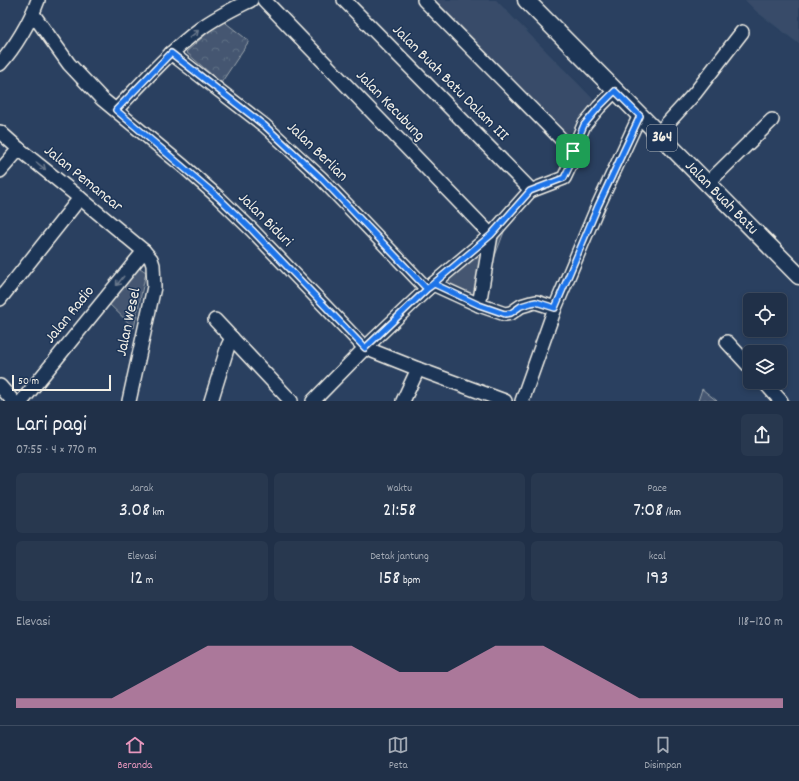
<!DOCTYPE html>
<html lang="id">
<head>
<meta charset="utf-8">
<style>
	:root { --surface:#203048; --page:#28384f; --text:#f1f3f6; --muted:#a2a9b4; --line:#3d4b60; --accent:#e797bd }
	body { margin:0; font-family:Dekko,sans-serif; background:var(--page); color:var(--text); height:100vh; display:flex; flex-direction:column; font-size:15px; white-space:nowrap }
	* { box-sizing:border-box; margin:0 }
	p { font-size:13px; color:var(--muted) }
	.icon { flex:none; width:22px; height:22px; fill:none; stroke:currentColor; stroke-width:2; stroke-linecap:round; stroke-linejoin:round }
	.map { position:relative; height:401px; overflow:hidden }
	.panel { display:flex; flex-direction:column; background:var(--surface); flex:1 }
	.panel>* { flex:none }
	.buttons { position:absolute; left:743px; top:293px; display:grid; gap:8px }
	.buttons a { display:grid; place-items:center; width:44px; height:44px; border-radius:6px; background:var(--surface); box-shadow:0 2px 6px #0003,0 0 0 1px var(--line); font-size:20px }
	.scale { position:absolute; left:12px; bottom:10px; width:99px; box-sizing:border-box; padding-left:4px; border:2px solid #f4f1e8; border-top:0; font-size:11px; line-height:14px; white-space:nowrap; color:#f4f1e8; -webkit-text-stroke:3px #1d3557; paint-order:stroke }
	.pin { position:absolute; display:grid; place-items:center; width:34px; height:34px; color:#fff; margin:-17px; border-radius:8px; box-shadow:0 2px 6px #0006 }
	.round { display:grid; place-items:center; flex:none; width:42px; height:42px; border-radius:6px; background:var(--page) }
	.overview { display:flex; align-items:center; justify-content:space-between; height:68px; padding:0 16px }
	h1 { font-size:22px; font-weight:600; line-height:30px }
	.figures { display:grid; grid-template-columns:repeat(3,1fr); gap:6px; height:68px; padding:4px 16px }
	.figures div { display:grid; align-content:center; border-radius:6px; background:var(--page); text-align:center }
	.figures b { font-size:20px; font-weight:600 }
	.figures small { font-size:11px; font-weight:400 }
	.figures p { font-size:11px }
	.chart { height:112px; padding:8px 16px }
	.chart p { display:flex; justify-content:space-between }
	.chart svg { width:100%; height:72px; margin-top:4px; fill:var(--accent); opacity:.7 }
	.menu { display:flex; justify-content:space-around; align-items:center; height:56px; border-top:1px solid var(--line); background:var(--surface); font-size:11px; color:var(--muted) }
	.menu a { display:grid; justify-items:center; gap:2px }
	.menu .current { color:var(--accent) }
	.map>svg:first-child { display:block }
</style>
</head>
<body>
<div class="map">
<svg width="799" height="401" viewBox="0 0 799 401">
	<defs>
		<pattern id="park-crowns" width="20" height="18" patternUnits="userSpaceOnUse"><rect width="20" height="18" fill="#445771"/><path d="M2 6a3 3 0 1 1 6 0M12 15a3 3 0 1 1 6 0" fill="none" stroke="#607085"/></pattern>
	</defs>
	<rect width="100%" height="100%" fill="#2a4060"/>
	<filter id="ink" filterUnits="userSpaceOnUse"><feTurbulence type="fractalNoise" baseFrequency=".025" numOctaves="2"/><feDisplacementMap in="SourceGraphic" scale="8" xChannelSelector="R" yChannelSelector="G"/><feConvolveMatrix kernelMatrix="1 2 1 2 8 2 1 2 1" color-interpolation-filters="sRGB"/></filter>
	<g filter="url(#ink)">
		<!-- built -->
		<g fill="#374c69">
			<path d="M428 0H496L600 106 565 137Z"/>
			<path d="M745 0H799V44L757 12Z"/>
		</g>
		<!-- green -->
		<g fill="#445771" stroke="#9ca4ac">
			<path d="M507 224 478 301 432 289Z"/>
			<path d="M137 266 146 272 134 328 107 302Z"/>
		</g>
		<!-- park -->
		<g fill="url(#park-crowns)" stroke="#9ca4ac">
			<path d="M222 20 249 41 221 83 186 52Z"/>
			<path d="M702 389 717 401H698Z"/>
		</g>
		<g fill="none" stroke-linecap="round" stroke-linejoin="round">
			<!-- minor casing -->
			<g stroke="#f4f1e8" stroke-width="16">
				<g id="minor">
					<path d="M264 0 491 235"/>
					<path d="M344 0 530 189V191"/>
					<path d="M424 0 573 151"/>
					<path d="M33 14 69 64 102 99 183 166 218 197 252 230 365 348 418 369 505 401"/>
					<path d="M171 53 265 126 321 178 427 289"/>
					<path d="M0 64C15 47 30 22 38 0"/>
					<path d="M116 110C143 82 169 52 200 29 216 17 233 9 251 0"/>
					<path d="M664 127 695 93 742 32"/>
					<path d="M0 132 19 149 80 198 144 251 151 259 153 265 154 287 129 401"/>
					<path d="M0 171 19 149"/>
					<path d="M715 176 772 120"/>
					<path d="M433 284 479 305 505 314 511 313 521 306 531 303 536 302 555 308"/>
					<path d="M0 299 80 198"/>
					<path d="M479 305 491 235"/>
					<path d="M215 320 291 401"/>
					<path d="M727 342 750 367"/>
					<path d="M764 382 781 401"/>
					<path d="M0 386 13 401"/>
					<path d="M22 401 144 251"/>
					<path d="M211 401 228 346 232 338"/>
					<path d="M313 401 365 348 427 289 491 235 530 191 564 178 573 159V151L584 125 599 107 615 91"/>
					<path d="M403 401 418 369"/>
					<path d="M522 401 555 308 598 206 640 115"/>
				</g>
			</g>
			<!-- major casing -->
			<g stroke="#f4f1e8" stroke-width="19">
				<g id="major">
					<path id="s1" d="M526 0 799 276"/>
				</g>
			</g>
			<!-- minor -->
			<use href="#minor" stroke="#1d3557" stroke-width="13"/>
			<!-- major -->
			<use href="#major" stroke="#1d3557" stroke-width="16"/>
		</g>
		<!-- one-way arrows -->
		<defs><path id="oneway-shaft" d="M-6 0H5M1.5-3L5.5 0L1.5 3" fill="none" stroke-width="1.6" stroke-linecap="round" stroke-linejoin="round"/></defs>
		<g stroke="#68778a">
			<use href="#oneway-shaft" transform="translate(194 34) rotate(-40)"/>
			<use href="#oneway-shaft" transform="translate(41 166) rotate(39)"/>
			<use href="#oneway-shaft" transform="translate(120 281) rotate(129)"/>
		</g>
	</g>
	<g fill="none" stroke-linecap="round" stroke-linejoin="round" filter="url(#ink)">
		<!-- route casing -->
		<g stroke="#fff" stroke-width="8">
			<path id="route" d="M573 151V159L564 178 530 191 491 235 427 289 365 348 252 230 218 197 116 110 171 53 265 126 321 178 427 289 434 284 479 305 505 314 511 313 521 306 531 303 536 302 555 308 598 206 640 116 615 91 599 107 584 125 573 151"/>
		</g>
		<!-- route -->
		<use href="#route" stroke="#1a73e8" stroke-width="5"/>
	</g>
	<g text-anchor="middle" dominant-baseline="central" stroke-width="3" stroke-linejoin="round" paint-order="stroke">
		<!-- shield labels -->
		<rect fill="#1d3557" stroke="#b4b9bc" stroke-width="1" x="647" y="125" width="30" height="26" rx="3"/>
		<g font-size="15" font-weight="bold" fill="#f4f1e8">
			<text x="662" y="138">364</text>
		</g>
		<!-- street labels -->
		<g font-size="16" fill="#f4f1e8" stroke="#1d3557">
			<text transform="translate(450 83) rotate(45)">Jalan Buah Batu Dalam III</text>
			<text transform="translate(390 106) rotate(46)">Jalan Kecubung</text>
			<text transform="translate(317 152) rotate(44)">Jalan Berlian</text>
			<text transform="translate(83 179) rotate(39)">Jalan Pemancar</text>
			<text stroke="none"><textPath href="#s1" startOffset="278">Jalan Buah Batu</textPath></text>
			<text transform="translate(265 220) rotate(45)">Jalan Biduri</text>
			<text transform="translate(70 315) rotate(-51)">Jalan Radio</text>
			<text transform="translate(129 322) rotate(-78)">Jalan Wesel</text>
		</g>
	</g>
</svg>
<div class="buttons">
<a><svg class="icon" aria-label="locate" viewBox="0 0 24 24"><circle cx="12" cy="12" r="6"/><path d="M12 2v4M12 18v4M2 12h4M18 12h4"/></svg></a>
<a><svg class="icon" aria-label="layers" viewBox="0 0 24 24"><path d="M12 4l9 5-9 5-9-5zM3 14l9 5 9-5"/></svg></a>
</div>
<div class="scale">50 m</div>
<div class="pin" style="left:573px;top:151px;background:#1e9e55"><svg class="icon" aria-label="arrive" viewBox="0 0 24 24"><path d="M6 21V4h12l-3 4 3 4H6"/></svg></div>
</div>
<section class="panel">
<div class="overview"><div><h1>Lari pagi</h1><p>07:55 · 4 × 770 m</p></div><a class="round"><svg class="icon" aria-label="share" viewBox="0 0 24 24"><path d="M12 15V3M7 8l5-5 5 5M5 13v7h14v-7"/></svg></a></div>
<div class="figures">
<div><p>Jarak</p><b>3.08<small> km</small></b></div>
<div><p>Waktu</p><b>21:58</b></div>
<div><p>Pace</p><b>7:08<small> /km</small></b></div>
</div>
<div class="figures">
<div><p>Elevasi</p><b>12<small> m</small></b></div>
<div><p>Detak jantung</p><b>158<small> bpm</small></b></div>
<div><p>kcal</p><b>193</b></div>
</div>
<div class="chart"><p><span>Elevasi</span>118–120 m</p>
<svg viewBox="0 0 160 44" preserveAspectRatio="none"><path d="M0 44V38L10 38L20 38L30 22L40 6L50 6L60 6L70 6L80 22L90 22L100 6L110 6L120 22L130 38L140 38L150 38L160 38V44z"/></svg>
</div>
</section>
<nav class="menu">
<a class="current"><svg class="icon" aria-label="home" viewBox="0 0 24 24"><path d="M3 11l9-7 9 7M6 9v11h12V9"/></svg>Beranda</a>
<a><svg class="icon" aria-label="map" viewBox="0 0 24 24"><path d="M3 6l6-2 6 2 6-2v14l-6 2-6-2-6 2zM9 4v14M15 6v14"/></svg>Peta</a>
<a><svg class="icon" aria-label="saved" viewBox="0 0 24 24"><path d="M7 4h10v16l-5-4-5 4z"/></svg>Disimpan</a>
</nav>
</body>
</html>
